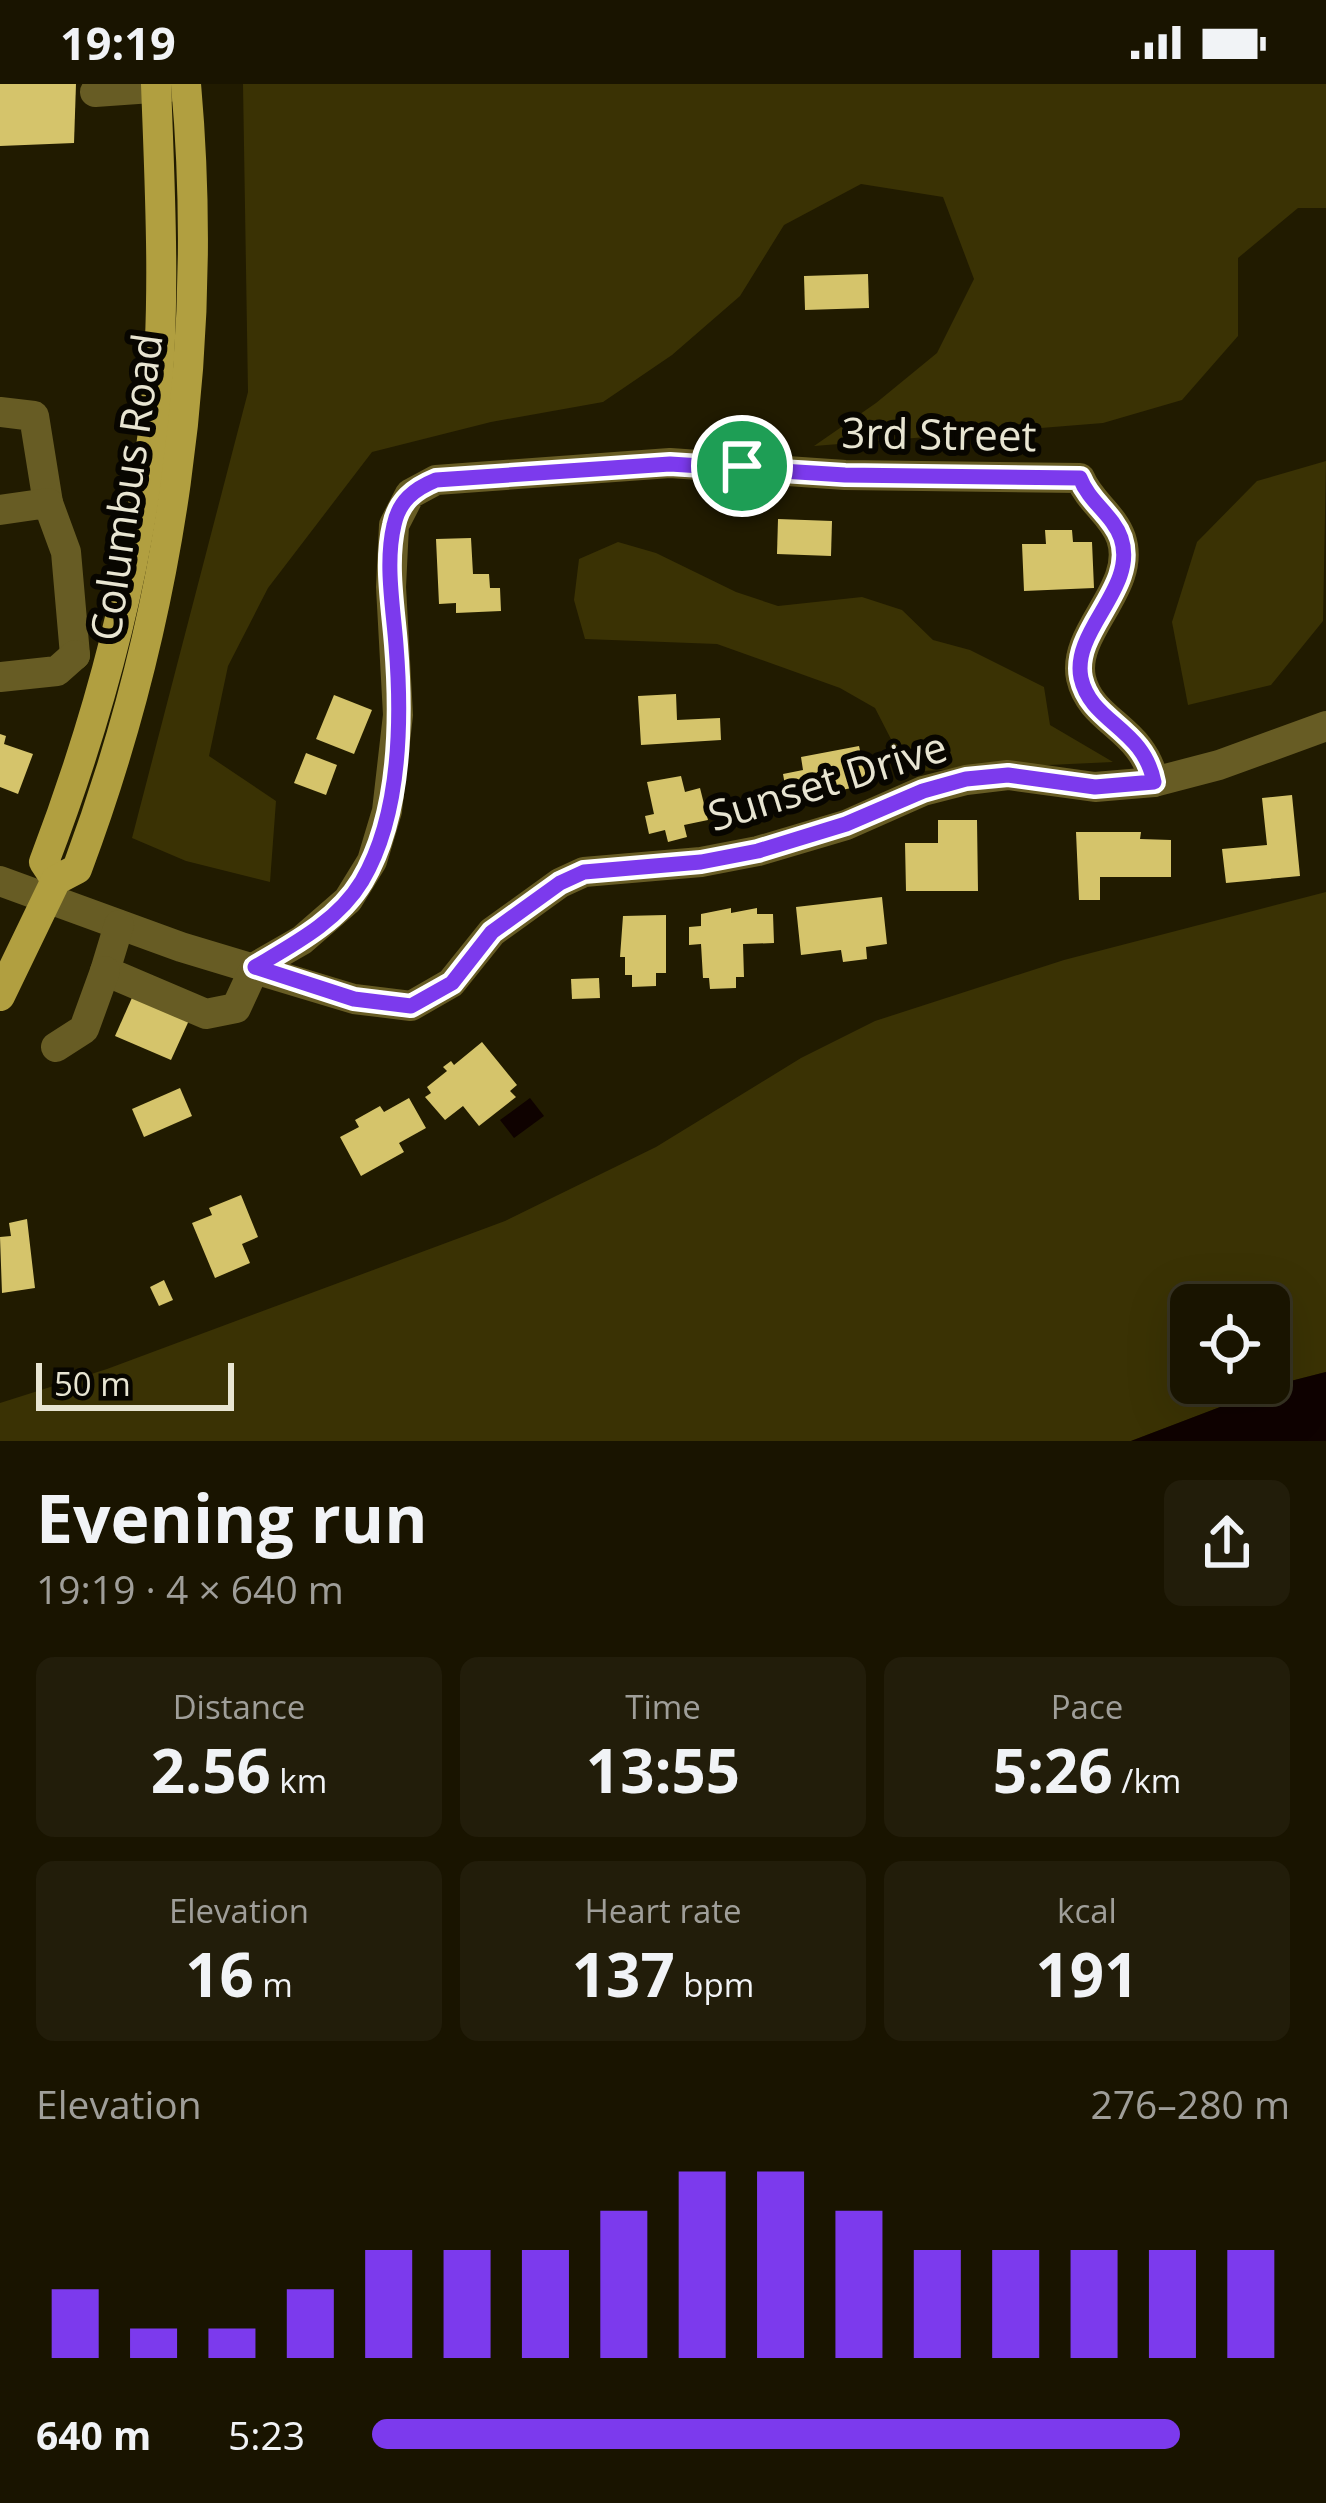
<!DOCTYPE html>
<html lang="en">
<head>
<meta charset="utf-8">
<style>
	:root { --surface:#191400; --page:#221d0a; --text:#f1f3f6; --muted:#9f9e99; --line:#373322; --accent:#7c3aed }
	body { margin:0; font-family:"Open Sans",sans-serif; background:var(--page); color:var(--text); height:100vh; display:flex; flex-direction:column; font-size:45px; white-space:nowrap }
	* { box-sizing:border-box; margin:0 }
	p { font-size:39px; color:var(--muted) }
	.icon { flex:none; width:66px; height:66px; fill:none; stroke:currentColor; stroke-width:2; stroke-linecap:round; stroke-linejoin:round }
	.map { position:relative; height:1357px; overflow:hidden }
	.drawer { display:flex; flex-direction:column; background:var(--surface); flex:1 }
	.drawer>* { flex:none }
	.tools { position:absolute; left:1170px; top:1200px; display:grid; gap:24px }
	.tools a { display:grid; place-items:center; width:120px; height:120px; border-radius:18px; background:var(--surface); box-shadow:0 12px 48px #0002,0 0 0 3px var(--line); font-size:60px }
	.scale { position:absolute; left:36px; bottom:30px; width:198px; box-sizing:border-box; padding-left:12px; border:6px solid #e8e5d2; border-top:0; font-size:33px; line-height:42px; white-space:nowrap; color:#e8e5d2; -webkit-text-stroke:9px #080600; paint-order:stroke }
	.pin { position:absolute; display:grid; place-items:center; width:102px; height:102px; color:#fff; margin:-51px; border:6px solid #fff; border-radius:50%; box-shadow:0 3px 12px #0007 }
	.round { display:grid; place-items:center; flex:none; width:126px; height:126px; border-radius:18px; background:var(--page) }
	.overview { display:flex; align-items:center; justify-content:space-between; height:204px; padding:0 36px }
	h1 { font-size:66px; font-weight:700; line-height:90px }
	.metrics { display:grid; grid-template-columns:repeat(3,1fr); gap:18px; height:204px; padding:12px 36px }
	.metrics div { display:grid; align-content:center; border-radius:18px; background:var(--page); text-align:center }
	.metrics b { font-size:60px; font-weight:700 }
	.metrics small { font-size:33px; font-weight:400 }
	.metrics p { font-size:33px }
	.chart { height:336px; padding:24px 36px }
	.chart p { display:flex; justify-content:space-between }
	.chart svg { width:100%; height:216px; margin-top:12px; stroke:var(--accent); stroke-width:6 }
	ul { padding:0 36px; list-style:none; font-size:39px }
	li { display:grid; grid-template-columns:192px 144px 1fr; align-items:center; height:90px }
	li i { height:30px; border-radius:15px; background:var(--accent) }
	.status { display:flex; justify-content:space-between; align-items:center; height:84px; padding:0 60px; background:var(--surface); direction:ltr }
	.status svg { height:33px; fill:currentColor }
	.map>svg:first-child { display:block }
</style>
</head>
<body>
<div class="status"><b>19:19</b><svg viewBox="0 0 49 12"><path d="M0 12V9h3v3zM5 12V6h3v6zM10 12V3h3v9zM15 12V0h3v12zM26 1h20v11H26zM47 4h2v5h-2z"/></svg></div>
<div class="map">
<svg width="1326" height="1357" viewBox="0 0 1326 1357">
	<rect width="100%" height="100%" fill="#211b00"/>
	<!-- green -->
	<g fill="#3a3204" fill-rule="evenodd">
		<path d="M243 0H1326V124H1298L1238 174V252L1182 316 1103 339 814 362 876 319 937 269 974 195 943 113 861 100 784 141 740 212 672 271 603 318 491 338 372 368 268 504 228 582 209 672 276 717 270 798 186 777 132 754 248 308Z"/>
		<path d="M1326 377 1323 537 1271 601 1188 621 1172 538 1197 458 1257 397Z"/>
		<path d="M618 458 656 469 736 508 778 522 862 513 902 526 933 556 970 566 1044 603 1050 641 1113 678 900 688 894 661 875 624 840 604 717 560 585 555 574 516 579 475Z"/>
		<path d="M1326 808V1288L1283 1299 1131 1357H0V1319L107 1285 505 1137 656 1063 801 974 875 937 1064 876ZM1191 1221H1269V1299H1191Z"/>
	</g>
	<!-- water -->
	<g fill="#0f0200">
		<path d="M530 1014 544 1032 514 1054 500 1036Z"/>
		<path d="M1326 1288V1357H1131L1283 1299Z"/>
	</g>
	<!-- building -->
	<g fill="#d5c46b">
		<path d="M0 0H76L74 59 0 62Z"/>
		<path d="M868 190 869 224 805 226 804 192Z"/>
		<path d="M778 435 832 437 831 472 777 470Z"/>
		<path d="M1045 446H1072L1073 458H1092L1094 504 1024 507 1022 460H1046Z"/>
		<path d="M471 454 473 490H489L490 504H500L501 527 456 529V519L439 520 436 455Z"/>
		<path d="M676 610 677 636 720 634 721 656 641 661 638 612Z"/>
		<path d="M334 611 372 626 354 670 316 655Z"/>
		<path d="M0 650 6 652 4 660 33 670 18 710 0 703Z"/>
		<path d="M859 662 862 675 873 673 878 698 788 718 783 690 803 686 801 673Z"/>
		<path d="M306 669 337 681 326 711 294 699Z"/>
		<path d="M681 692 685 708 700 704 708 736 684 741 687 753 668 758 665 746 649 750 645 732 654 730 647 698Z"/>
		<path d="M1292 711 1300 792 1226 799 1222 765 1267 761 1262 714Z"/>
		<path d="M938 736H977L978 807H906L905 759H938Z"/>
		<path d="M1076 748H1141L1140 755 1171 756V793H1100V816H1079Z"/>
		<path d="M882 813 887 860 866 863 867 875 843 878 841 866 801 871 796 823Z"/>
		<path d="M731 824V829L757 824V830H773L774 859 743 860 744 893H736V904L710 905 709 894H703L701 860 689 861V843L701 842V830Z"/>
		<path d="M666 831V889H656V902L632 903V891H625V873H620L623 832Z"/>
		<path d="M599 894 600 914 572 915 571 895Z"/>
		<path d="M135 907 191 932 171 976 115 952Z"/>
		<path d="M482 958 517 1001 510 1007 516 1013 479 1042 463 1022 445 1036 425 1013 431 1009 427 1003 447 987 443 983 451 977 454 981Z"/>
		<path d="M180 1004 192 1032 144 1053 132 1025Z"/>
		<path d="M409 1014 426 1044 399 1059 404 1068 361 1092 340 1053 359 1043 355 1036 380 1022 384 1028Z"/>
		<path d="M241 1111 258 1153 242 1160 250 1179 215 1194 192 1139 212 1131 209 1124Z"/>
		<path d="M27 1135 35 1204 2 1209 0 1153 11 1152 9 1139Z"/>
		<path d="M164 1196 173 1216 159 1222 150 1203Z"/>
	</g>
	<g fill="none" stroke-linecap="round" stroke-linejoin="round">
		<!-- minor -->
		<g stroke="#675c24" stroke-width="30">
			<path d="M95 8 180 2"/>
			<path d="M0 328 34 332 48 419"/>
			<path d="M0 426 48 419 66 468 75 571"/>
			<path d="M0 593 57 587 75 571"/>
			<path d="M0 797 181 863 354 915 411 922 451 899 492 848 560 799 584 788 701 778 758 767 846 741 923 707 966 696 1008 691 1095 703 1154 698 1219 681 1326 642"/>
			<path d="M119 841 105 887 206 930 236 924 255 883 302 856 348 816 372 777 387 727 398 631 391 503 394 441 410 410 436 396 670 379 845 391 1080 394C1089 417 1113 431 1121 454 1138 504 1071 547 1081 594 1091 639 1143 643 1154 698"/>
			<path d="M56 963 84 945 105 887"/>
		</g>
		<!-- major -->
		<g stroke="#b19f40" stroke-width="30">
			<path d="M56 796 44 778C99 634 140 482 155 328 166 219 160 109 156 0"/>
			<path d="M0 912 56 796 77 785C171 534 210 268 186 0"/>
		</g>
	</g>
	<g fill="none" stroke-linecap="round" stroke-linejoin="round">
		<!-- route casing -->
		<g stroke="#fff" stroke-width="24">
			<path id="route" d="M670 380 845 391 1080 394C1089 418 1113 431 1121 454 1138 504 1071 546 1081 594 1091 639 1143 643 1154 698L1095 703 1008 691 966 695 923 707 846 740 758 767 701 778 584 788 560 799 492 848 452 899 411 922 354 915 255 883C294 860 338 837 362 797 401 731 402 635 396 561 393 522 385 479 394 441 399 417 414 405 436 396Z"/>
		</g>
		<!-- route -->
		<use href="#route" stroke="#7c3aed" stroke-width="15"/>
	</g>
	<g text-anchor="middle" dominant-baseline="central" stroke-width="12" stroke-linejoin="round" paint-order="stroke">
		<!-- street labels -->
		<g font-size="42" fill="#e8e5d2" stroke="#080600">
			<text transform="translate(939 349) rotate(1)">3rd Street</text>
			<text transform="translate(125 403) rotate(-82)">Columbus Road</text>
			<text transform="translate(827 696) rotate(-17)">Sunset Drive</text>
		</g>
	</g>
</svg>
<div class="tools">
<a><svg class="icon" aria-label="locate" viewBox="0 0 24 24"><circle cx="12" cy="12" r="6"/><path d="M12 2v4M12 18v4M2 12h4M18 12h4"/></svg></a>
</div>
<div class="scale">50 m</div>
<div class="pin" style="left:742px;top:382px;background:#1e9e55"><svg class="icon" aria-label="arrive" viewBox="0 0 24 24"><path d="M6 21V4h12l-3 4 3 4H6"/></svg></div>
</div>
<section class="drawer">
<div class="overview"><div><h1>Evening run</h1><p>19:19 · 4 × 640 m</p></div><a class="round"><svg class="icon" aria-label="share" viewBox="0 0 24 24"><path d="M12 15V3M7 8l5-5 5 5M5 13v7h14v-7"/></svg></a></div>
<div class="metrics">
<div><p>Distance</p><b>2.56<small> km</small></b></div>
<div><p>Time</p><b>13:55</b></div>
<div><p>Pace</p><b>5:26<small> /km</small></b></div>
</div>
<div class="metrics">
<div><p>Elevation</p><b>16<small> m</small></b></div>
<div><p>Heart rate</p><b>137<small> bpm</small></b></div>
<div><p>kcal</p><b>191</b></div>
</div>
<div class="chart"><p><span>Elevation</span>276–280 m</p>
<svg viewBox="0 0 160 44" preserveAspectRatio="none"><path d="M5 44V30M15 44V38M25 44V38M35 44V30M45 44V22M55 44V22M65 44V22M75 44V14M85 44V6M95 44V6M105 44V14M115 44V22M125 44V22M135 44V22M145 44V22M155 44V22"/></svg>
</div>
<ul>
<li><b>640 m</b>5:23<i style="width:88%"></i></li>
</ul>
</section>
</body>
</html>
